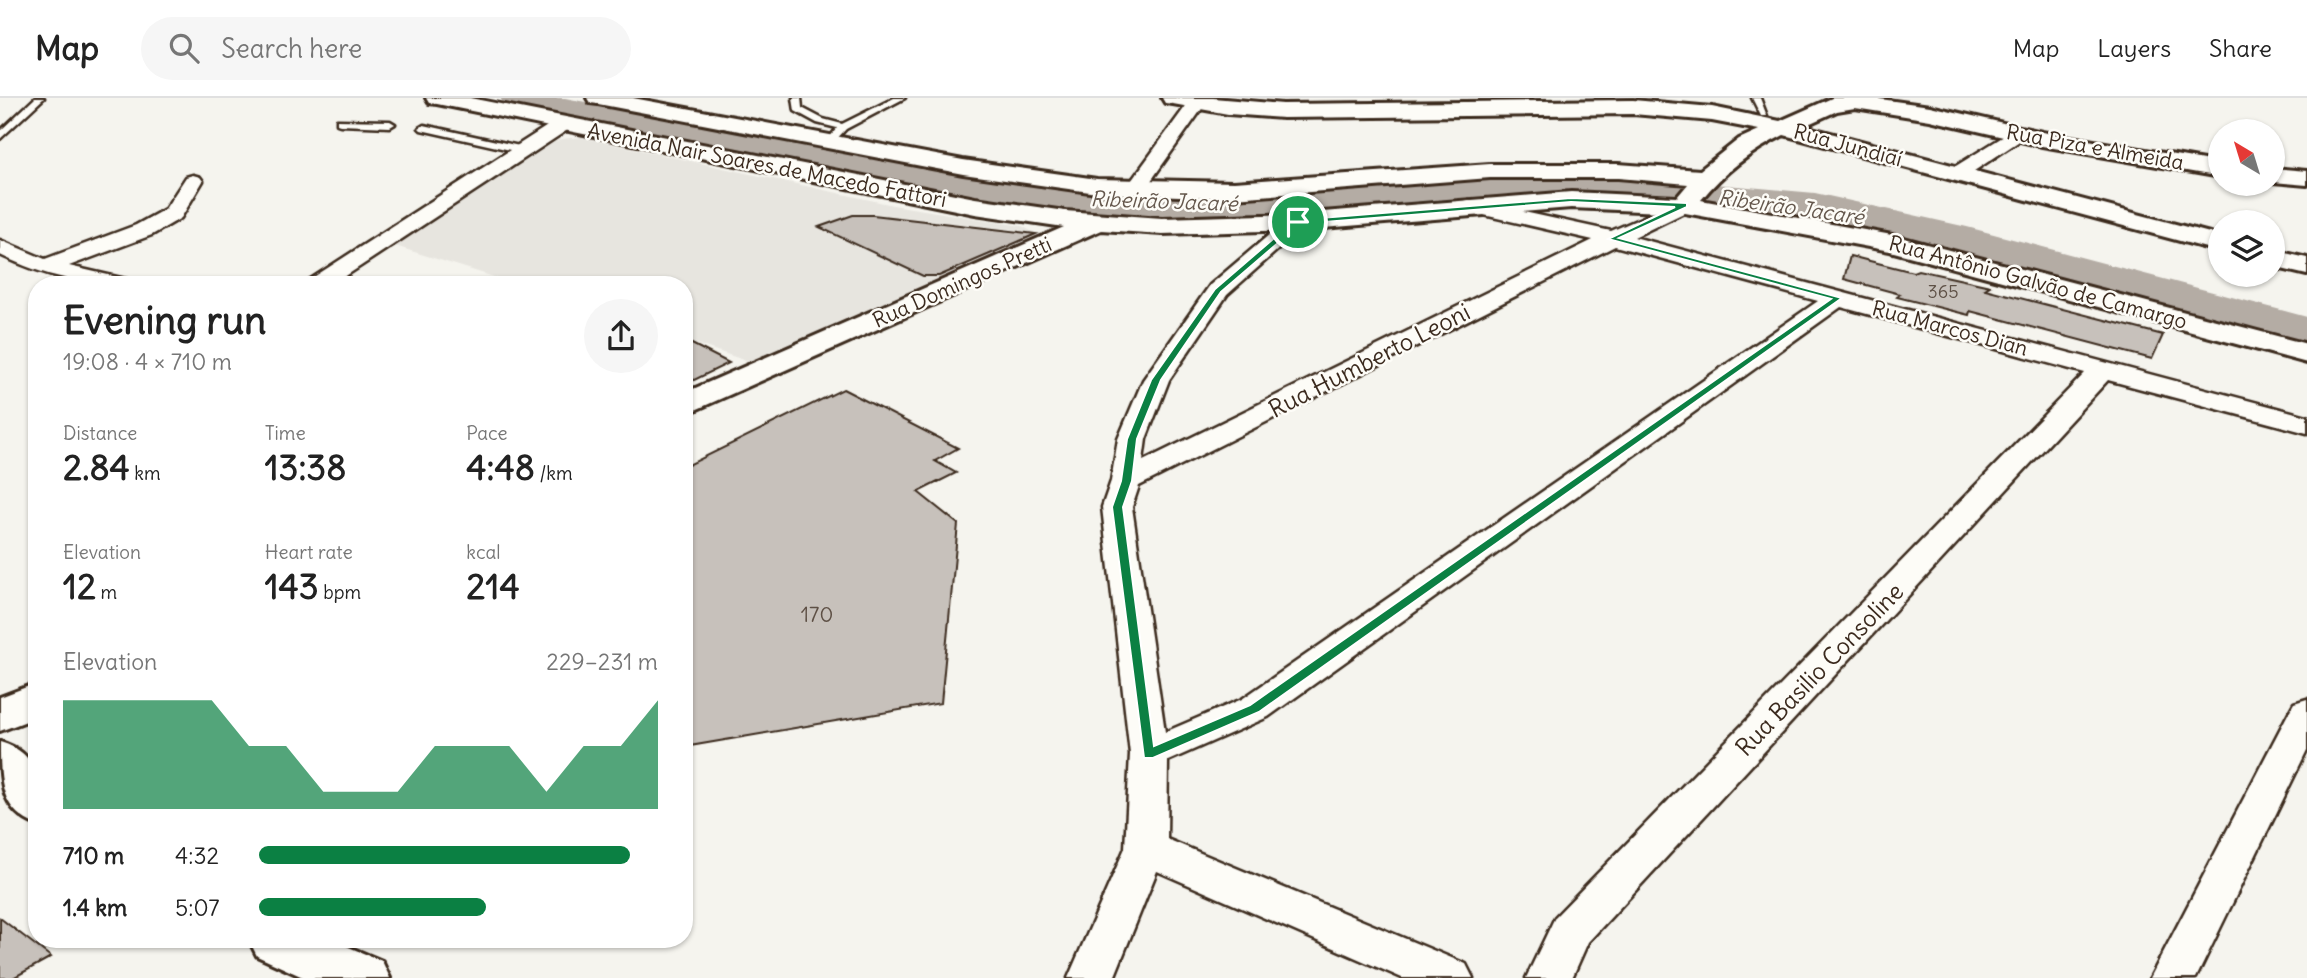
<!DOCTYPE html>
<html lang="en">
<head>
<meta charset="utf-8">
<style>
	:root { --surface:#fff; --page:#f6f6f6; --text:#222; --muted:#767676; --line:#e0e0e0; --accent:#0b8043 }
	body { margin:0; font-family:Delius,sans-serif; background:var(--page); color:var(--text); height:100vh; display:flex; flex-direction:column; font-size:26px; white-space:nowrap }
	* { box-sizing:border-box; margin:0 }
	p { font-size:23px; color:var(--muted) }
	.icon { flex:none; width:38px; height:38px; fill:none; stroke:currentColor; stroke-width:2; stroke-linecap:round; stroke-linejoin:round }
	.map { position:relative; flex:1; overflow:hidden }
	.drawer { position:absolute; left:28px; top:178px; width:665px; height:672px; display:flex; flex-direction:column; background:var(--surface); border-radius:28px; box-shadow:0 2px 5px #0004 }
	.drawer>* { flex:none }
	.needle { width:46px; rotate:322deg }
	.fabs { position:absolute; left:2208px; top:21px; display:grid; gap:14px }
	.fabs a { display:grid; place-items:center; width:77px; height:77px; border-radius:50%; background:var(--surface); box-shadow:0 2px 5px #0004; font-size:35px }
	.pin { position:absolute; display:grid; place-items:center; width:60px; height:60px; color:#fff; margin:-30px; border:4px solid #fff; border-radius:50%; box-shadow:0 2px 7px #0007 }
	.round { display:grid; place-items:center; flex:none; width:74px; height:74px; border-radius:37px; background:var(--page) }
	.summary { display:flex; align-items:center; justify-content:space-between; height:119px; padding:0 35px }
	h1 { font-size:38px; font-weight:800; line-height:52px }
	.figures { display:grid; grid-template-columns:repeat(3,1fr); gap:10px; height:119px; padding:7px 35px }
	.figures div { display:grid; align-content:center }
	.figures b { font-size:35px; font-weight:800 }
	.figures small { font-size:19px; font-weight:400 }
	.figures p { font-size:19px }
	.chart { height:196px; padding:14px 35px }
	.chart p { display:flex; justify-content:space-between }
	.chart svg { width:100%; height:126px; margin-top:7px; fill:var(--accent); opacity:.7 }
	ul { padding:0 35px; list-style:none; font-size:23px }
	li { display:grid; grid-template-columns:112px 84px 1fr; align-items:center; height:52px }
	li i { height:18px; border-radius:9px; background:var(--accent) }
	header { display:flex; align-items:center; gap:42px; box-sizing:border-box; height:98px; padding:0 35px; background:var(--surface); border-bottom:2px solid var(--line) }
	header strong { font-size:33px }
	nav { display:flex; gap:38px; margin-inline-start:auto; font-size:24px }
	.search { width:490px; height:63px; background:var(--page); display:flex; align-items:center; gap:18px; box-sizing:border-box; padding:0 24px; border-radius:38px; color:var(--muted); font-size:26px }
	.map>svg:first-child { display:block }
</style>
</head>
<body>
<header>
<strong>Map</strong>
<div class="search"><svg class="icon" aria-label="search" viewBox="0 0 24 24"><circle cx="10" cy="10" r="6"/><path d="M15 15l6 6"/></svg>Search here</div>
<nav><a>Map</a><a>Layers</a><a>Share</a></nav>
</header>
<div class="map">
<svg width="2307" height="880" viewBox="0 0 2307 880">
	<rect width="100%" height="100%" fill="#f5f4ee"/>
	<filter id="ink" filterUnits="userSpaceOnUse"><feTurbulence type="fractalNoise" baseFrequency=".0143" numOctaves="2"/><feDisplacementMap in="SourceGraphic" scale="14" xChannelSelector="R" yChannelSelector="G"/><feConvolveMatrix kernelMatrix="1 2 1 2 8 2 1 2 1" color-interpolation-filters="sRGB"/></filter>
	<g filter="url(#ink)">
		<!-- built -->
		<path fill="#e7e5df" d="M581 39 893 107 1022 128 1042 139 753 265 684 242V187H520L392 147 543 49 561 41Z"/>
		<g fill="none" stroke-linecap="round" stroke-linejoin="round">
			<!-- river -->
			<path fill="#b4aca4" fill-rule="evenodd" d="M500 0H565L916 69 1066 89 1179 96 1355 92 1529 77 1647 80 1815 95 1967 129 2307 219V247L1945 148 1815 119 1647 102 1529 99 1355 114 1179 120 1066 111 916 91 516 10 505 7Z"/>
		</g>
		<!-- building -->
		<g fill="#c7c1bb" stroke="#3b2a1e" stroke-width="2">
			<path d="M853 117H873L1036 136 939 178H923L819 129Z"/>
			<path d="M1850 158 1913 174 1918 172 1990 188 1985 191 2163 237 2152 261 1970 213 1969 217 1897 199 1900 196 1844 181Z"/>
			<path d="M684 242 729 265 684 287Z"/>
			<path d="M843 291 958 350 935 363 956 375 918 394 958 426 941 605 684 649V369Z"/>
			<path d="M0 820 51 859 13 880H0Z"/>
		</g>
		<g fill="none" stroke-linecap="round" stroke-linejoin="round">
			<!-- lane casing -->
			<g stroke="#3b2a1e" stroke-width="5">
				<g id="lane">
					<path d="M35 0H44L0 41V33Z"/>
					<path d="M793 0H801L802 10 823 21 842 26 894 0H905L846 31 831 47 826 44 837 30 817 25 795 13Z"/>
					<path d="M1752 0H1760L1767 18H1761Z"/>
					<path d="M337 22 390 23 395 26 390 29 340 27 337 26Z"/>
					<path d="M424 27 524 49 529 52 524 55 421 32 419 30Z"/>
				</g>
			</g>
			<!-- street casing -->
			<g stroke="#3b2a1e" stroke-width="5">
				<g id="street">
					<path d="M1198 0 1206 5 1143 94H1129L1126 90 1191 1Z"/>
					<path d="M562 21 569 23 571 27 569 31 332 187H305L309 182 555 23Z"/>
					<path d="M2017 30 2024 32 2026 36 2024 40 1965 79H1951L1948 75 1951 71Z"/>
					<path d="M193 77 200 79 203 83 181 120 152 137 69 168 130 182 134 187C83 187 46 179 0 157V142L45 161 136 127 165 111 186 79Z"/>
					<path d="M1685 101 1692 103 1695 107 1692 111 1634 139 2307 318V335L2108 282 1588 844 1572 880H1526L1555 819 2085 275 1841 209 1268 619 1168 663 1167 741 1466 866 1473 880H1402L1157 773 1114 880H1068L1125 750 1130 656 1102 409 1111 383 1118 341 1143 282 1210 187 1290 119H1306L1309 124 1227 197 1169 282 1146 341 1143 363 1593 142 1462 112 1458 108 1462 104 1469 102 1611 133ZM1615 148 1818 203 1242 601 1165 634 1132 409 1139 388Z"/>
					<path d="M2307 601V652L2196 880H2150L2289 614 2294 605Z"/>
				</g>
			</g>
			<!-- secondary casing -->
			<g stroke="#3b2a1e" stroke-width="6">
				<g id="secondary">
					<path d="M426 0H470L975 100 1065 113 1162 120 1298 116 1571 94 1677 99 1688 86 1618 80H1490L1234 100 1097 95 963 76 598 6 590 5 587 0H633L963 62 1097 81 1234 84 1490 66H1618L1700 72 1739 41 1759 32 1712 23 1633 16 1283 20 1228 16 1173 6 1165 5 1162 0H1213L1283 6 1633 2 1712 9 1780 23 1832 0H1873L1930 8 2042 34 2221 65V79L2042 48 1930 22 1855 10 1837 13 1804 28 2221 138V154L1784 37C1751 53 1724 74 1701 102L1892 137 2307 246V265L1890 153 1685 115 1571 110 1298 132 1162 136 1101 132 684 317V295L1064 129 975 116 437 6 429 5Z"/>
					<path d="M2273 70 2307 73V87L2273 84Z"/>
					<path d="M2273 152 2307 160V177L2273 169Z"/>
					<path d="M37 585V619L0 633V599Z"/>
				</g>
			</g>
			<!-- primary casing -->
			<g stroke="#3b2a1e" stroke-width="6">
				<g id="primary">
					<path d="M0 644C44 657 37 688 37 727 0 713 0 682 0 644Z"/>
					<path d="M249 842H332L382 863 390 880H305L257 858Z"/>
				</g>
			</g>
			<!-- lane -->
			<use href="#lane" fill="#fdfcf7" fill-rule="evenodd"/>
			<!-- street -->
			<use href="#street" fill="#fdfcf7" fill-rule="evenodd"/>
			<!-- secondary -->
			<use href="#secondary" fill="#fdfcf7" fill-rule="evenodd"/>
			<!-- primary -->
			<use href="#primary" fill="#fdfcf7" fill-rule="evenodd"/>
		</g>
	</g>
	<!-- route -->
	<path fill="#0b8043" stroke="#fff" stroke-width="2" fill-rule="evenodd" d="M1571 100 1687 105V109L1619 140 1842 200 1259 614 1153 660H1144L1112 409 1121 383 1127 341 1151 282 1215 191 1295 122ZM1571 104 1675 109 1608 141 1831 201 1250 607 1154 648 1123 409 1132 383 1137 341 1161 282 1221 194 1300 126Z"/>
	<g text-anchor="middle" dominant-baseline="central" stroke-width="5" stroke-linejoin="round" paint-order="stroke">
		<!-- far-number labels -->
		<g font-size="18" fill="#5e5045">
			<text x="1943" y="193">365</text>
		</g>
		<!-- far-street labels -->
		<g font-size="21" fill="#3b2a1e" stroke="#fdfcf7">
			<text transform="translate(1848 47) rotate(15)">Rua Jundiaí</text>
			<text transform="translate(2095 49) rotate(10)">Rua Piza e Almeida</text>
			<text transform="translate(767 67) rotate(11)">Avenida Nair Soares de Macedo Fattori</text>
			<text transform="translate(962 184) rotate(-24)">Rua Domingos Pretti</text>
			<text transform="translate(2038 184) rotate(15)">Rua Antônio Galvão de Camargo</text>
			<text transform="translate(1950 230) rotate(15)">Rua Marcos Dian</text>
		</g>
		<!-- far-water labels -->
		<g font-size="21" font-style="italic" fill="#65584d" stroke="#fdfcf7">
			<text transform="translate(1164 103) rotate(2)">Ribeirão Jacaré</text>
			<text transform="translate(1791 109) rotate(8)">Ribeirão Jacaré</text>
		</g>
		<!-- number labels -->
		<g font-size="21" fill="#5e5045">
			<text x="817" y="516">170</text>
		</g>
		<!-- street labels -->
		<g font-size="24" fill="#3b2a1e" stroke="#fdfcf7">
			<text transform="translate(1369 262) rotate(-27)">Rua Humberto Leoni</text>
			<text transform="translate(1819 571) rotate(-46)">Rua Basilio Consoline</text>
		</g>
	</g>
</svg>
<div class="fabs">
<a><svg class="needle" viewBox="-14 -14 28 28"><path d="M0-13l5 13h-10z" fill="#e53935"/><path d="M0 13l5-13h-10z" fill="#767676"/></svg></a>
<a><svg class="icon" aria-label="layers" viewBox="0 0 24 24"><path d="M12 4l9 5-9 5-9-5zM3 14l9 5 9-5"/></svg></a>
</div>
<div class="pin" style="left:1298px;top:124px;background:#1e9e55"><svg class="icon" aria-label="arrive" viewBox="0 0 24 24"><path d="M6 21V4h12l-3 4 3 4H6"/></svg></div>
<section class="drawer">
<div class="summary"><div><h1>Evening run</h1><p>19:08 · 4 × 710 m</p></div><a class="round"><svg class="icon" aria-label="share" viewBox="0 0 24 24"><path d="M12 15V3M7 8l5-5 5 5M5 13v7h14v-7"/></svg></a></div>
<div class="figures">
<div><p>Distance</p><b>2.84<small> km</small></b></div>
<div><p>Time</p><b>13:38</b></div>
<div><p>Pace</p><b>4:48<small> /km</small></b></div>
</div>
<div class="figures">
<div><p>Elevation</p><b>12<small> m</small></b></div>
<div><p>Heart rate</p><b>143<small> bpm</small></b></div>
<div><p>kcal</p><b>214</b></div>
</div>
<div class="chart"><p><span>Elevation</span>229–231 m</p>
<svg viewBox="0 0 160 44" preserveAspectRatio="none"><path d="M0 44V6L10 6L20 6L30 6L40 6L50 22L60 22L70 38L80 38L90 38L100 22L110 22L120 22L130 38L140 22L150 22L160 6V44z"/></svg>
</div>
<ul>
<li><b>710 m</b>4:32<i style="width:93%"></i></li>
<li><b>1.4 km</b>5:07<i style="width:57%"></i></li>
</ul>
</section>
</div>
</body>
</html>
